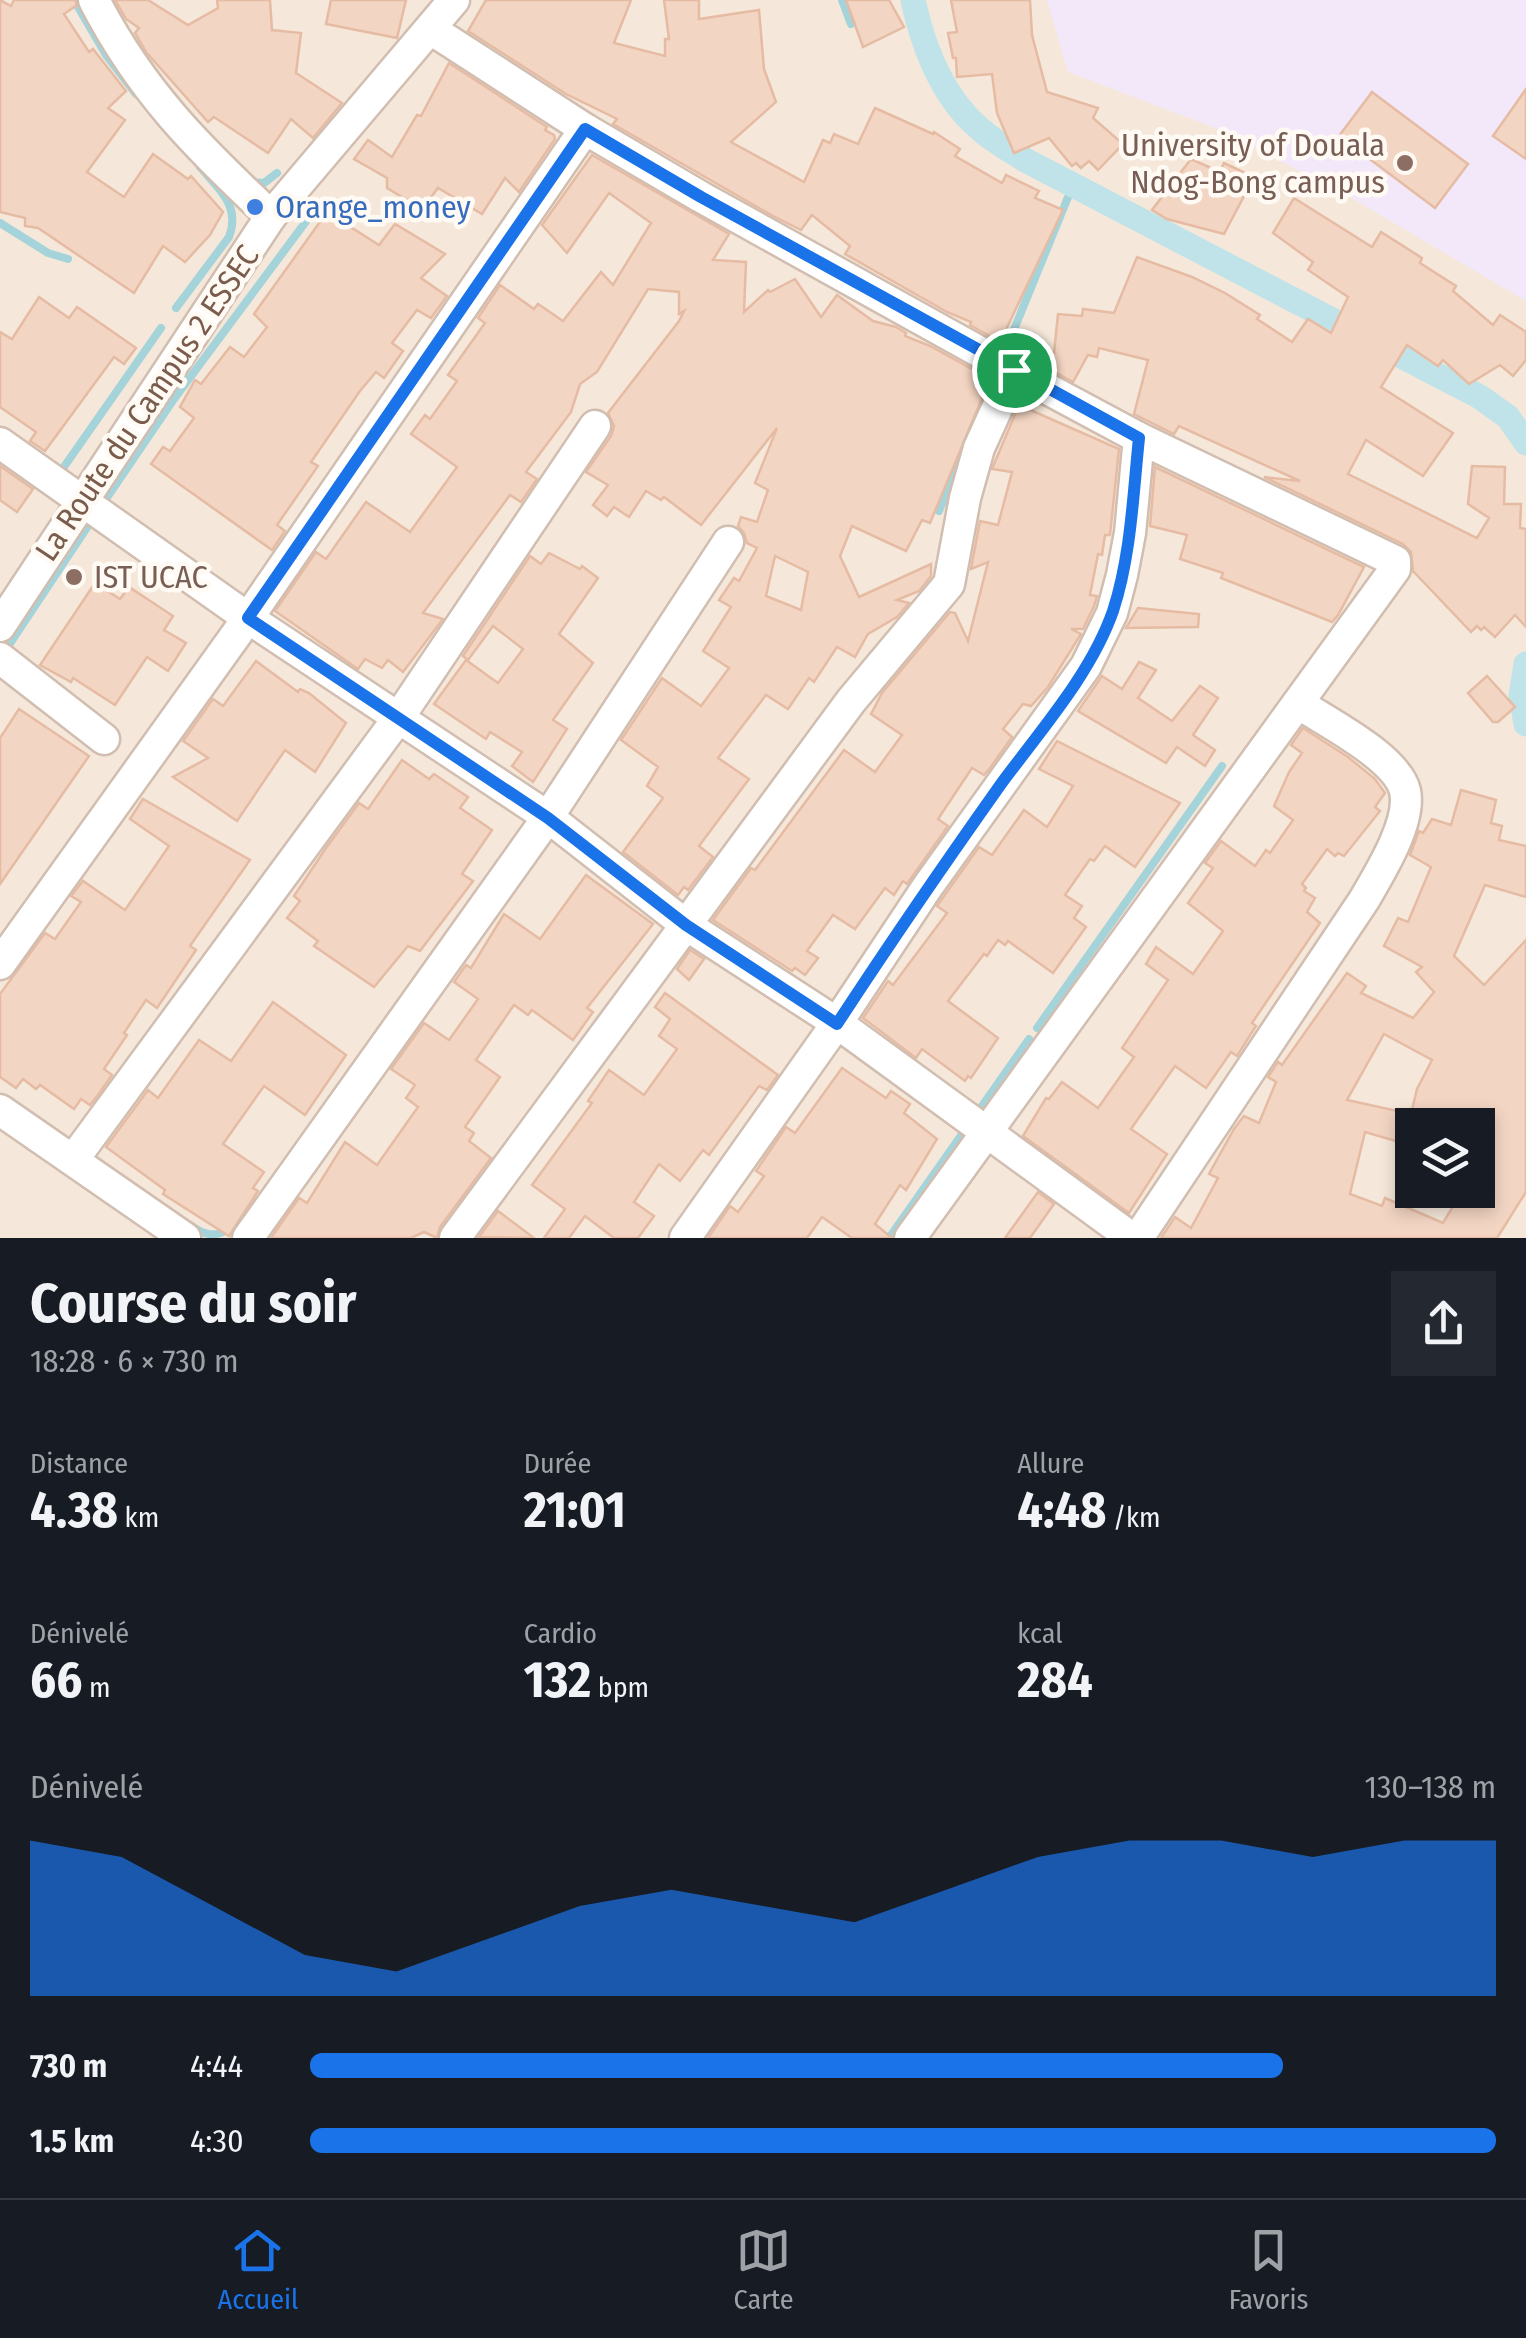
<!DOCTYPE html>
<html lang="fr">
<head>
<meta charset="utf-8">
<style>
	:root { --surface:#171b24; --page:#242831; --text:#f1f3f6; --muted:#9ea1a6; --line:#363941; --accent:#1a73e8 }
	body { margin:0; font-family:"Fira Sans Condensed",sans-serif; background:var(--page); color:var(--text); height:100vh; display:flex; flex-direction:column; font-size:38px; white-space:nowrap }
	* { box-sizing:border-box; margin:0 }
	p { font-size:32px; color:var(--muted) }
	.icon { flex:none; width:55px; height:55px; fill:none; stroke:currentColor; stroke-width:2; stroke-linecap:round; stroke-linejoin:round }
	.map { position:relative; height:1238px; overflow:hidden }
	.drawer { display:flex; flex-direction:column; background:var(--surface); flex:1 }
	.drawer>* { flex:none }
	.fabs { position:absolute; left:1395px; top:1108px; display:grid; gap:20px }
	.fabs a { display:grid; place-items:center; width:100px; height:100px; border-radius:0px; background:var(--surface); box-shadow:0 5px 15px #0003; font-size:50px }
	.pin { position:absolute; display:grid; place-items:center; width:85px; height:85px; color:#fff; margin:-42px; border:5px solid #fff; border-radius:50%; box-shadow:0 2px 10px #0007 }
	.round { display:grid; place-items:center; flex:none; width:105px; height:105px; border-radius:0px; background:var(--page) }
	.summary { display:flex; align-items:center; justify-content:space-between; height:170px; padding:0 30px }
	h1 { font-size:55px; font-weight:700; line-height:75px }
	.metrics { display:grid; grid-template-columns:repeat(3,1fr); gap:15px; height:170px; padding:10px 30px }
	.metrics div { display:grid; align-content:center }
	.metrics b { font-size:50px; font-weight:700 }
	.metrics small { font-size:28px; font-weight:400 }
	.metrics p { font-size:28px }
	.chart { height:280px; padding:20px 30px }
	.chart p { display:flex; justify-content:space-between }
	.chart svg { width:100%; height:180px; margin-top:10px; fill:var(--accent); opacity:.7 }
	ul { padding:0 30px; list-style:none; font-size:32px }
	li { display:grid; grid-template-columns:160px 120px 1fr; align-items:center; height:75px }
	li i { height:25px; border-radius:12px; background:var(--accent) }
	.dock { display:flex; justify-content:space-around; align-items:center; height:140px; border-top:2px solid var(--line); background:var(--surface); font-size:28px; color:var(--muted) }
	.dock a { display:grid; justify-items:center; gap:5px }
	.dock .selected { color:var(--accent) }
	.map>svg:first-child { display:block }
</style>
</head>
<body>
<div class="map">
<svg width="1526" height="1238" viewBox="0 0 1526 1238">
	<rect width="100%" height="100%" fill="#fdf6ec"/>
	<!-- residential -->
	<path fill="#f5e8da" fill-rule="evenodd" d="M0 0H1526V1238H0ZM1412 1125H1478V1190H1412Z"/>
	<!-- education -->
	<path fill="#f3e8fa" d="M1047 0H1526V301L1350 197 1218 129 1068 72Z"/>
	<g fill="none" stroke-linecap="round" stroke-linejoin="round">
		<!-- stream -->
		<g stroke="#a5d3da" stroke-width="8">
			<path d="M74 0 106 55 136 94"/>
			<path d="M842 0 851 24"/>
			<path d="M251 182 264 183 277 173"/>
			<path d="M0 223 48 253 68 259"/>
			<path d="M176 308 229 237C241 206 219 189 200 167"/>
			<path d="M1004 354 1073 185"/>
			<path d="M984 401 996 372"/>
			<path d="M59 474 161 328"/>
			<path d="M102 505 174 399 316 208"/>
			<path d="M939 511 964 450"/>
			<path d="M5 651 94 517"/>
			<path d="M1037 1028 1222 766"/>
			<path d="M975 1116 1029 1039"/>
			<path d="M190 1225C204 1235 215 1238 229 1229"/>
			<path d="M889 1238 967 1127"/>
		</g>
		<!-- canal -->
		<g stroke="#bfe3e8" stroke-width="25">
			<path d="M913 0C923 46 942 97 980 129 993 141 1010 150 1025 160L1480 397 1508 417 1526 443"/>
			<path d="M1526 664 1521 696 1526 724"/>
		</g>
	</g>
	<!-- building -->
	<g fill="#f3d5c3" stroke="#e6bba3" stroke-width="2.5" fill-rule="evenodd">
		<path d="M0 0 11 6 14 0H75L77 5 64 14 89 52 93 49 126 91 108 108 125 120 87 172 124 197 153 154 188 179 191 176 223 212 210 235 185 262 163 246 134 293 38 228 25 226V218L0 212Z"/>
		<path d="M115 0H148L188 25 218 8 217 0H270L272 30 301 33 296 73 342 103 313 138 291 119 268 153 214 117 208 122 146 52 135 33 139 28 126 19Z"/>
		<path d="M331 0H406L397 38 326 24Z"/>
		<path d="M486 0H631L614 43 665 56V39H669L664 0H699V19L759 10 764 69 776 102 731 142 804 182 823 140 830 143 834 134 858 144 875 108 933 134 934 132 960 149 955 156 1002 183 1006 175 1039 191 1035 198 1063 210 1000 342 970 325 971 322 947 312 845 254 850 246 812 215 801 230 773 216 613 124 617 119 566 94 468 31Z"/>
		<path d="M846 0H889L904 27 863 47Z"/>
		<path d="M951 0H1030L1032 35 1047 92 1098 108 1093 118 1123 144 1098 170 1089 161 1081 168 1076 163 1072 166 1049 138 1014 153 997 113 992 74 957 77 956 58H953L948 33 957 32Z"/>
		<path d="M449 63 547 127 545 130 554 135 555 139 519 192 505 178 482 214 438 188 422 209 387 188V178L354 159 368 140 392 157 417 115 421 116Z"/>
		<path d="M1526 89V159L1493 136Z"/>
		<path d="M1372 92 1468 164 1435 208 1339 136Z"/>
		<path d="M592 155 729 234 713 260 746 262 744 312 768 290 770 292 795 279 821 317 837 295 873 321 896 327 906 333 905 336 930 346 990 379 930 523 922 520 906 551 852 526 840 556 859 597 931 564V576L919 591 897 600 909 603 897 617 868 634 855 657 837 647 814 682 809 678 788 709 766 695 718 758 749 779 699 846 713 857 688 890 684 887 678 895 623 852 663 798 647 786 658 767 621 740 662 678 701 706 729 668 703 651 731 607 719 600 734 578 739 581 757 548 747 543 744 533 738 526 741 517 757 522 768 490 755 483 777 428 701 525 664 497 661 500 646 491 629 517 614 507 607 516 593 505 608 485 586 472 611 436 614 426 608 413 679 321 684 311 679 314V292L648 289 597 372 580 384 571 412 526 472 537 479 521 502 510 495 423 613 443 619 403 672 388 660 382 668 365 659 358 669 275 611 316 552 326 559 366 502 410 532 457 467 411 434 425 415 430 419 457 381 448 375 485 323 478 318 500 285 534 309 538 304 563 321 601 272 613 285 651 223 609 193 567 253 542 225ZM775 556 808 572 801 610 766 596Z"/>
		<path d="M1191 159 1220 172 1224 163 1254 177 1224 234 1167 219 1152 210Z"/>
		<path d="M1294 198 1372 247 1381 232 1422 258 1420 263 1456 286 1453 291 1493 325 1500 315 1526 332V360L1513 376 1500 365 1469 384 1443 360 1438 366 1407 345 1381 387 1453 433 1423 476 1366 440 1348 474 1477 538 1489 518 1468 504 1472 466 1505 467 1504 504H1521L1520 528 1526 529V627L1515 615 1495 637 1484 627 1481 630 1477 626 1471 632 1413 571 1411 552 1403 544 1264 477 1300 481 1179 426 1174 434 1134 414 1148 360 1099 348 1097 357 1088 355 1073 382 1042 365 1048 352 1054 353 1058 314 1082 316 1083 309 1114 313 1137 257 1192 277 1225 293 1260 315 1257 319 1292 342 1308 319 1331 333 1348 297 1308 270 1313 262 1273 233Z"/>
		<path d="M327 212 379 245 395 224 445 254 421 278 447 296 431 318 417 310 392 343 403 351 384 378 376 372 360 391 311 462 318 466 277 525 285 531 272 550 151 464 163 447 170 451 194 418 180 407 195 380 201 384 230 347 244 357 267 327 254 314Z"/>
		<path d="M39 297 69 318 77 307 136 348 124 364 114 357 45 451 30 441 36 432 0 407V332L12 339Z"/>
		<path d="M1019 405 1119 449 1110 535H1105L1102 555 1098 554 1090 595 1097 596 1094 606 1083 629H1071L1081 634 1048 687 1031 706 1023 704 1003 729 1012 737 990 768 984 775 972 768 938 819 948 826 907 884 903 881 894 895 885 888 855 929 833 915 807 951 818 958 805 975 795 968 792 971 713 920 751 868 755 870 844 750 875 772 902 735 871 714 882 693 950 612 955 613 968 641 988 562 971 569 980 521 998 525 1012 472 992 469Z"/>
		<path d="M0 466 33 489 17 512 0 500Z"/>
		<path d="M1155 467 1364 567 1338 615 1332 622 1221 578 1223 573 1180 559 1187 535 1150 526Z"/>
		<path d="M549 553 580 569 582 566 598 578 559 634 593 663 553 720 567 729 533 782 512 766 522 752 490 732 486 739 434 704 466 660 498 683 523 649 493 626 468 660 463 656 530 556 541 564Z"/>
		<path d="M95 583 120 599 129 587 173 616 164 630 186 643 168 671 147 657 115 705 73 678 71 682 40 665Z"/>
		<path d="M1138 608 1199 614 1198 627 1126 628Z"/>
		<path d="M256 661 298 692 300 689 309 693 346 723 315 772 285 750 237 821 173 777 208 758 183 741 213 699 223 706Z"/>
		<path d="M1139 662 1156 670 1138 698 1172 721 1200 686 1218 698 1193 735 1215 750 1205 766 1177 747 1166 763 1078 711 1102 676 1122 689Z"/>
		<path d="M1487 676 1515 707 1498 722H1493L1468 693Z"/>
		<path d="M19 709 89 756 0 884V738Z"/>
		<path d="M1303 728 1348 757 1375 779 1385 793 1375 807 1380 811 1344 856 1338 853 1335 856 1327 849 1302 884 1306 888 1304 891 1315 898 1307 912 1320 923 1252 1023 1256 1026 1237 1056 1231 1052 1206 1088 1175 1066 1131 1129 1167 1154 1129 1213 1023 1136 1046 1098 1049 1099 1062 1082 1098 1108 1134 1057 1122 1048 1168 980 1146 964 1156 947 1193 974 1223 931 1188 903 1213 868 1205 863 1221 841 1255 866 1266 850 1270 853 1293 820 1274 806 1289 772 1302 753 1291 745Z"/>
		<path d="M1057 741 1180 803 1135 867 1105 846 1094 861 1090 859 1065 895 1082 906 1074 918 1086 927 1053 973 1008 941 1005 945 998 940 987 956 984 954 948 1001 998 1038 971 1078 968 1076 965 1081 922 1049 916 1058 863 1018 888 981 893 985 947 913 937 906 979 847 992 855 1024 810 1047 827 1073 786 1039 769Z"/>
		<path d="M402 760 429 779 434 774 468 797 460 808 492 830 462 874 473 881 420 951 408 946 374 987 314 946 318 941 287 918 300 901 294 896 326 848 359 803 368 809Z"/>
		<path d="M1461 790 1496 800 1491 823 1502 826 1499 840 1526 846V897L1485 885 1454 956 1484 985 1526 940V1192L1497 1238H1161L1175 1217 1191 1228 1218 1178 1209 1174 1234 1129 1244 1116 1259 1123 1276 1082 1268 1077 1278 1062 1282 1065 1347 973 1366 986 1361 993 1413 1018 1434 992 1416 972 1422 967 1384 946 1398 918 1408 922 1431 867 1410 855 1419 831 1423 833 1432 819 1451 825ZM1384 1034 1432 1060 1417 1089 1411 1114 1347 1100ZM1412 1125H1478V1190H1463L1443 1223 1385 1198 1382 1206 1350 1194 1365 1132 1396 1141V1137L1412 1145Z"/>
		<path d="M143 799 250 860 190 946 196 950 157 1008 146 1000 124 1033 127 1035 104 1069 112 1075 98 1095 90 1105 81 1099 74 1109 40 1085 36 1089 23 1079 16 1088 0 1077V994L45 933 55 939 81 902 71 896 83 881 125 910 169 846 130 819Z"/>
		<path d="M586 875 653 924 587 1008 593 1012 573 1040 532 1010 528 1015 514 1005 476 1060 500 1077 465 1127 474 1133 469 1141 491 1158 440 1227 437 1238 424 1232 411 1238H271L299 1198 307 1203 345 1142 377 1165 418 1107 406 1098 415 1085 391 1069 424 1023 449 1040 478 999 454 982 466 965 471 968 504 914 540 939Z"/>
		<path d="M690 950 704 959 689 980 677 969Z"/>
		<path d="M665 993 778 1075 767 1090 759 1086 709 1155 703 1150 680 1181 659 1164 634 1202 654 1216 638 1238H614L585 1216 569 1238H544L565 1209 532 1185 592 1103 588 1101 609 1070 644 1095 677 1049 659 1036 670 1019 655 1007Z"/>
		<path d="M273 1002 346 1055 305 1115 264 1086 223 1144 264 1172 253 1188 258 1191 229 1236 163 1194 165 1190 106 1147 148 1090 158 1098 199 1040 231 1061Z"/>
		<path d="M842 1068 886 1098 891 1091 910 1104 904 1113 937 1139 906 1190 900 1185 875 1224 892 1238H852L822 1217 807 1238H708L730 1206 738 1212 764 1176 756 1171 786 1127 795 1133Z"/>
		<path d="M1038 1192 1054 1204 1030 1238H1005Z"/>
		<path d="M498 1211 534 1238 479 1237Z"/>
	</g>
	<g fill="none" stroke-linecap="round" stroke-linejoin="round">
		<!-- minor casing -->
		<g stroke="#d1beb0" stroke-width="35">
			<g id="minor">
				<path d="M94 0C141 91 197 147 271 216"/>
				<path d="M432 30 585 129 701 197 1014 371 1139 438 1395 561V569L910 1238"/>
				<path d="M0 443 248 618 548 817 686 925 837 1023 1132 1238"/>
				<path d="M0 626 271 216 454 0"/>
				<path d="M0 658 104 739"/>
				<path d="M0 964 248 618 585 129"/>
				<path d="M0 1110 185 1238"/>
				<path d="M73 1160 399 717 595 426"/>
				<path d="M248 1238 548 817 728 542"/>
				<path d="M455 1238 851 701 949 584 965 498 979 448 1014 371"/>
				<path d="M685 1238 837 1023 928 886 1086 666 1112 613 1122 575 1130 533 1139 438"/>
				<path d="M1138 1238 1364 900C1379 874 1412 822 1405 791 1397 757 1326 722 1298 703"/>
			</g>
		</g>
		<!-- minor -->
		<use href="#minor" stroke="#fff" stroke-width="30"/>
	</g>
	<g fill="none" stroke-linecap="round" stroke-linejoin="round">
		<!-- route casing -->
		<g stroke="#fff" stroke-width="20">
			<path id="route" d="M585 129 701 197 1139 438C1133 495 1131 556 1113 611 1091 674 1040 731 1001 784 945 863 890 943 837 1024L686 925 548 818 248 618Z"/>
		</g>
		<!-- route -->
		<use href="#route" stroke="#1a73e8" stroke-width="12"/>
	</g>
	<!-- markers -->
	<g fill="#8d6e63" stroke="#fffaf3" stroke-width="4">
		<circle cx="1405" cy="163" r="10"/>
		<circle cx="74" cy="577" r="10"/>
	</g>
	<circle fill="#3f7fe0" stroke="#fffaf3" stroke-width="4" cx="255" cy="207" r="10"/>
	<g text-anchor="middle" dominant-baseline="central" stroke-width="9" stroke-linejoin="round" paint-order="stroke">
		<!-- education labels -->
		<g font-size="32" fill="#785e54" stroke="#fffaf3" text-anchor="end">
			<text x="1385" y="145">University of Douala<tspan x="1385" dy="37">Ndog-Bong campus</tspan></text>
			<text x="94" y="577" text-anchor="start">IST UCAC</text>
		</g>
		<!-- shop labels -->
		<g font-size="32" fill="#366cbe" stroke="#fffaf3" text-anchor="start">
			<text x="275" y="207">Orange_money</text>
		</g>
		<!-- street labels -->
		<g font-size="32" fill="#7a5c4d" stroke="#fffaf3">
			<text transform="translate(147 403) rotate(-56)">La Route du Campus 2 ESSEC</text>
		</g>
	</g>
</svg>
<div class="fabs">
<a><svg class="icon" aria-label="layers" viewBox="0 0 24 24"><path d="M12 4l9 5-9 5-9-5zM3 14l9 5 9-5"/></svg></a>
</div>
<div class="pin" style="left:1014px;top:370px;background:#1e9e55"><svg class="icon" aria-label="arrive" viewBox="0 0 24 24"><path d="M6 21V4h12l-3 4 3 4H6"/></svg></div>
</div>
<section class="drawer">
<div class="summary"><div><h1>Course du soir</h1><p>18:28 · 6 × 730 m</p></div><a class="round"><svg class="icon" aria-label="share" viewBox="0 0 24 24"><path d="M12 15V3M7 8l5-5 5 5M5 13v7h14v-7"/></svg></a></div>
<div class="metrics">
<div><p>Distance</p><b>4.38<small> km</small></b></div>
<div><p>Durée</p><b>21:01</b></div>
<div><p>Allure</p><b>4:48<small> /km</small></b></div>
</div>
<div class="metrics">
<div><p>Dénivelé</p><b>66<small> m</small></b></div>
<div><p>Cardio</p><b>132<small> bpm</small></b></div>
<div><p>kcal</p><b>284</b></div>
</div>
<div class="chart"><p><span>Dénivelé</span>130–138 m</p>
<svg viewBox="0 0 160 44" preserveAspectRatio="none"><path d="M0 44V6L10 10L20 22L30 34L40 38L50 30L60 22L70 18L80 22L90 26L100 18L110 10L120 6L130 6L140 10L150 6L160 6V44z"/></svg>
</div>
<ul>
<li><b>730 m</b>4:44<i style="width:82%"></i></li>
<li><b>1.5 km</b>4:30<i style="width:100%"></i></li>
</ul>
</section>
<nav class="dock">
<a class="selected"><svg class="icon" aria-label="home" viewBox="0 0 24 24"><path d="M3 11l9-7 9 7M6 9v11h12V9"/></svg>Accueil</a>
<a><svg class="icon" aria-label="map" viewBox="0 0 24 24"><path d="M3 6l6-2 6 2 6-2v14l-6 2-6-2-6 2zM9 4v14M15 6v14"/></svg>Carte</a>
<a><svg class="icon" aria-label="saved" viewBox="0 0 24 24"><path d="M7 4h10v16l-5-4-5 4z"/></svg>Favoris</a>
</nav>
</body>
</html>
